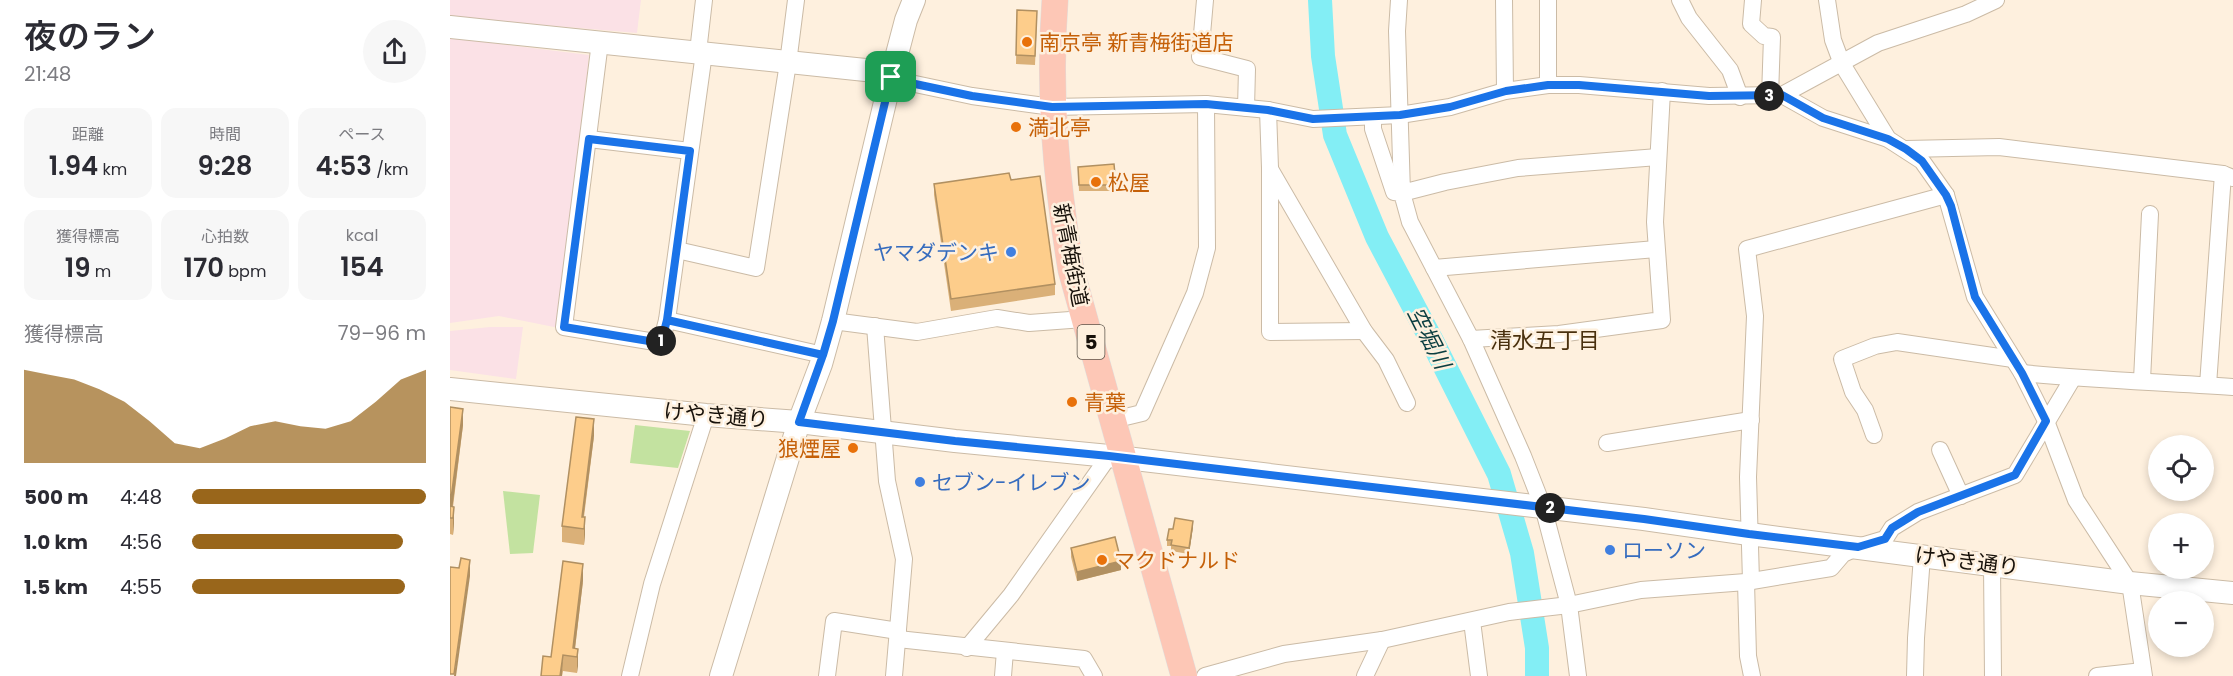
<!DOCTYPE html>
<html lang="ja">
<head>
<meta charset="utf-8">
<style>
	:root { --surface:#fff; --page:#f7f7f7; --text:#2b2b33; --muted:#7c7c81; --accent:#99661b }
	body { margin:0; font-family:Poppins,"Noto Sans JP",sans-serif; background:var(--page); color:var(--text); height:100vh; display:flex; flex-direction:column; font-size:22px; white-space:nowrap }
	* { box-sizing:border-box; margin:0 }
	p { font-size:20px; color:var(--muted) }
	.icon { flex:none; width:33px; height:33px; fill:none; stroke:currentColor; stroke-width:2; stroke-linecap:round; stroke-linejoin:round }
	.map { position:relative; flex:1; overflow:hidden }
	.panel { display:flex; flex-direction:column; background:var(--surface); width:450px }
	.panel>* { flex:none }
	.fabs { position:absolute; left:1698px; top:435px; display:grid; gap:12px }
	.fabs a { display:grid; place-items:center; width:66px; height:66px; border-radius:50%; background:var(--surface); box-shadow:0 3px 9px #0003; font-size:30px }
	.pin { position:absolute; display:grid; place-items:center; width:51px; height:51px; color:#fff; margin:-26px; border-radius:12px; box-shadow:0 3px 9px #0006 }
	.km { position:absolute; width:30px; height:30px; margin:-15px; border-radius:50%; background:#222; color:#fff; font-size:16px; line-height:30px; text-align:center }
	.round { display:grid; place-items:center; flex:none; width:63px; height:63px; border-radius:32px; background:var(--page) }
	.overview { display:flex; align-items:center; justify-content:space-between; height:102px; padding:0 24px }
	h1 { font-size:33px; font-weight:600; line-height:45px }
	.metrics { display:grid; grid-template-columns:repeat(3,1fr); gap:9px; height:102px; padding:6px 24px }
	.metrics div { display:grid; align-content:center; border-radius:15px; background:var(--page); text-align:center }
	.metrics b { font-size:26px; font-weight:600 }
	.metrics small { font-size:16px; font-weight:400 }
	.metrics p { font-size:16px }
	.chart { height:168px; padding:12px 24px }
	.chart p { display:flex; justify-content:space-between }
	.chart svg { width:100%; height:108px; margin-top:6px; fill:var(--accent); opacity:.7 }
	ul { padding:0 24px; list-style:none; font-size:20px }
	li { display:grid; grid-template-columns:96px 72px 1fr; align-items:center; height:45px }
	li i { height:15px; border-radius:8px; background:var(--accent) }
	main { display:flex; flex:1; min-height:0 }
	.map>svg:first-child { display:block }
</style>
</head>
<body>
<main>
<section class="panel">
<div class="overview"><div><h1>夜のラン</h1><p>21:48</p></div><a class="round"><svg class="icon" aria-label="share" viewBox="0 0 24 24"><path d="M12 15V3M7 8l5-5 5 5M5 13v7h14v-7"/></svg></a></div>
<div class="metrics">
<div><p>距離</p><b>1.94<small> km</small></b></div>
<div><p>時間</p><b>9:28</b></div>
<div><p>ペース</p><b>4:53<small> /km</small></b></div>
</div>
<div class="metrics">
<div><p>獲得標高</p><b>19<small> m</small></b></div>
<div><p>心拍数</p><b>170<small> bpm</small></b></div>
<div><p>kcal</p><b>154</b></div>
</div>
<div class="chart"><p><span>獲得標高</span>79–96 m</p>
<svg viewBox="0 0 160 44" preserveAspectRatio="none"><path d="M0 44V6L10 8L20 10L30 14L40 19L50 27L60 36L70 38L80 34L90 29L100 27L110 29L120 30L130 27L140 19L150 10L160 6V44z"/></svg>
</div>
<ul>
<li><b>500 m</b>4:48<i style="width:100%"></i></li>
<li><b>1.0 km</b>4:56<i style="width:90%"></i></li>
<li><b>1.5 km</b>4:55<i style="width:91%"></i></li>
</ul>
</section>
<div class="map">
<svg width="1783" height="676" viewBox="0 0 1783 676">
	<rect width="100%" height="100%" fill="#fef0de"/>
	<!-- education -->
	<g fill="#fbe1e6">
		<path d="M0 0H191L187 33 0 17Z"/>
		<path d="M0 38 139 55 109 328 49 316 0 323Z"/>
		<path d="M40 327H73L66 379 0 370V331Z"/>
	</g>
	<!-- green -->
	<g fill="#c3e2a0">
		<path d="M185 425 240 431 228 468 180 463Z"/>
		<path d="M53 491 90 495 83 553 60 554Z"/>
	</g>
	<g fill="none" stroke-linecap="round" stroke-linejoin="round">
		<!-- river -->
		<path stroke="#83eef5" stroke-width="24" d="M870 0 873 56 885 135 927 237 982 341 1049 474 1072 553 1087 648V676"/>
		<!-- street casing -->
		<g stroke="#cbbba6" stroke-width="18">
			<g id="street">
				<path d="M755 0 750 57 797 69 796 108"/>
				<path d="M949 0 947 31 952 193 995 182 1068 168 1208 157"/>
				<path d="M1054 0 1055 91"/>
				<path d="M1230 0 1239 18 1280 70 1290 97"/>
				<path d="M1303 0 1301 24 1314 36 1322 37 1320 96"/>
				<path d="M1377 0 1383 40 1392 64 1438 139 1472 161 1496 195 1525 297 1572 373 1596 421 1626 500 1680 583 1694 676"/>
				<path d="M150 42 114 327 211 343 217 320 254 53"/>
				<path d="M248 52 254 0"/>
				<path d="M441 77 451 81 522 96 602 107 756 104 818 110 863 119 950 115 1000 107 1055 91 1098 85H1129L1259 96 1332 95 1428 43 1516 14 1546 0"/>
				<path d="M1098 85V0"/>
				<path d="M1332 95 1373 118 1438 139"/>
				<path d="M818 110 820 168V332L914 331"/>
				<path d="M923 117V129L944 192 952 193 960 222 1021 339 1073 456 1093 507 1119 605 1128 676"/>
				<path d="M139 139 240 151"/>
				<path d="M1456 149 1549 147 1773 174 1783 178"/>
				<path d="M820 169 914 331 936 360 957 403"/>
				<path d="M227 250 306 268 338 63 346 0"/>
				<path d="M984 268 1206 249"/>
				<path d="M217 320 373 355"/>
				<path d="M383 321 467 332 547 318 579 323 634 319"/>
				<path d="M425 326 437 481 454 559 444 676"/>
				<path d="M1021 339 1109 334 1212 320 1205 222 1212 91"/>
				<path d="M1572 373C1642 380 1713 382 1783 387"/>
				<path d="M1692 380 1700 214"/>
				<path d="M1758 385 1773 174"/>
				<path d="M663 420 692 413 745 293 757 248 756 104"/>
				<path d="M1424 435 1415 410 1403 392 1392 359 1425 346 1447 342 1563 359"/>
				<path d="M1157 443 1301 420"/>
				<path d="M1490 450 1511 496"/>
				<path d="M1542 564 1543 676"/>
				<path d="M1301 581 1298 477 1305 316 1297 249 1496 195"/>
				<path d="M1296 582 1298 656 1302 676"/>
				<path d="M1022 621 1029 676"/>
				<path d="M448 639 634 659 644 676"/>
				<path d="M517 648 561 595 659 456"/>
				<path d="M180 676 202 584 256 415"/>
				<path d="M377 676 384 621 448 631"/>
				<path d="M553 676 555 651"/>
				<path d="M755 676 834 654 932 640 1059 612 1119 605 1191 590 1296 582 1381 568 1393 554 1408 547 1435 539 1442 528 1468 512 1565 475 1623 378"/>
				<path d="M915 676 932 640"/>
				<path d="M1465 676 1466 638 1472 556"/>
				<path d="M1647 676 1693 671"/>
			</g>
		</g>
		<!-- secondary casing -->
		<g stroke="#cbbba6" stroke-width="24">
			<g id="secondary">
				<path d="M0 27 425 71 441 77"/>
				<path d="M0 389 256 415 349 422 505 441 659 456 1194 519 1299 534 1680 583 1783 593"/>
				<path d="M271 676 349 422 371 364 383 321 441 77 456 20 464 0"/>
			</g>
		</g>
		<!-- primary casing -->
		<g stroke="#dfdedd" stroke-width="27">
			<path id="primary" d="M605 0C598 92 606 179 621 270L734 676"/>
		</g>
		<!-- street -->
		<use href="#street" stroke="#fff" stroke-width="16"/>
		<!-- secondary -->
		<use href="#secondary" stroke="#fff" stroke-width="22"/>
		<!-- primary -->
		<use href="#primary" stroke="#fdc7b6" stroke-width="26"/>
	</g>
	<!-- wall -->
	<g fill="#dab078">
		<path d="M567 10 587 20 585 65 566 64Z"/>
		<path d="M628 167 666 185V191H629Z"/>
		<path d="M561 180 605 284V295L501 311 484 195V184Z"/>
		<path d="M0 407 13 425 3 507 4 523 3 535 0 534Z"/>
		<path d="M144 436 134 517 135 534 134 545 112 542V526Z"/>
		<path d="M743 527 739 554 721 551V546H717V540L723 529Z"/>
		<path d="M621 548 671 570 627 581 621 557Z"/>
		<path d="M133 581 125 649H128L127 673 113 671 112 676H91L101 657Z"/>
	</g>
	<!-- shaded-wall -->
	<g fill="#b19061">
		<path d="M13 409V425L1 518 0 506Z"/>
		<path d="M144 419V436L132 528V517Z"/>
		<path d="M4 507V523L3 535V518Z"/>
		<path d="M135 517V534L134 545V529Z"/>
		<path d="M743 521V527L739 554V548Z"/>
		<path d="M20 560V576L6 676H4Z"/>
		<path d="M671 561V570L627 581V572Z"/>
		<path d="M133 564V581L124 656 123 648Z"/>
		<path d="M128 649V666L127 673V657Z"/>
		<path d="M113 655 112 676H110Z"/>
	</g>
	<!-- building -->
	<g fill="#fdcd8b" stroke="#b19061" stroke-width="1.5">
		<path d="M567 10 587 11 585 56 566 55Z"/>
		<path d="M664 164 666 185H629L628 167Z"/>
		<path d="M559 173 561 180 590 176 605 284 501 299 484 184Z"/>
		<path d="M0 407 13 409 0 506 4 507 3 518H0Z"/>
		<path d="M126 417 144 419 132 517H135L134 529 112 526Z"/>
		<path d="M725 518 743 521 739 548 721 545 722 540H717L719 529H723Z"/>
		<path d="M665 537 671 561 627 572 621 548Z"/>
		<path d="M11 558 20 560 4 674H0V567L9 568Z"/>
		<path d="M113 561 133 564 123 648 128 649 127 657 113 655 110 676H91L93 656 101 657Z"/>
	</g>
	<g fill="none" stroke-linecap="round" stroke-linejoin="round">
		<!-- route casing -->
		<g stroke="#fff" stroke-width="12">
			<path id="route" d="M441 77 383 321 373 355 217 320 240 151 139 139 114 327 211 343 217 320 373 355 349 422 505 441 659 456 1194 519 1299 534 1408 547 1435 539 1442 528 1468 512 1565 475 1596 421 1572 373 1525 297 1501 206 1496 195 1472 161 1456 149 1438 139 1373 118 1332 95 1259 96 1129 85H1098L1056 91 1000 107 950 115 863 119 818 110 756 104 602 107 522 96 451 81 441 77"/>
		</g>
		<!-- route -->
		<use href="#route" stroke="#1a73e8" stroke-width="8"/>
	</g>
	<!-- markers -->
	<g fill="#e8710a" stroke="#fef0de" stroke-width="2">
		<circle cx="577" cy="42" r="6"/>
		<circle cx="566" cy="127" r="6"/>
		<circle cx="646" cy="182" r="6"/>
		<circle cx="622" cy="402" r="6"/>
		<circle cx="403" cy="448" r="6"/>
		<circle cx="652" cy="560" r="6"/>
	</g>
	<g fill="#3f7fe0" stroke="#fef0de" stroke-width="2">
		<circle cx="561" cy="252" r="6"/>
		<circle cx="470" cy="482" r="6"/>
		<circle cx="1160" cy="550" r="6"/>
	</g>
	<g text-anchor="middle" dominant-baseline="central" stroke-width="5" stroke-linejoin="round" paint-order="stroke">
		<!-- shield labels -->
		<rect fill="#fef0de" stroke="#5c544a" stroke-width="1.5" x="627.5" y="325" width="27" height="34" rx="4.5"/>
		<g font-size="20" font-weight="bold" fill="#17110a">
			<text x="641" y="342">5</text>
		</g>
		<!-- food labels -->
		<g font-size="21" fill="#c56008" stroke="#fef0de" text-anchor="start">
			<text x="589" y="42">南京亭 新青梅街道店</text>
			<text x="578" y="127">満北亭</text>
			<text x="658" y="182">松屋</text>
			<text x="634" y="402">青葉</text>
			<text x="391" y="448" text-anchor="end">狼煙屋</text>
			<text x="664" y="560">マクドナルド</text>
		</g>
		<!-- shop labels -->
		<g font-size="21" fill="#366cbe" stroke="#fef0de" text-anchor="start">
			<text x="549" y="252" text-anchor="end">ヤマダデンキ</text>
			<text x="482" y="482">セブン-イレブン</text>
			<text x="1172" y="550">ローソン</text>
		</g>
		<!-- street labels -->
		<g font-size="21" fill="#17110a" stroke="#fef0de">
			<text transform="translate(621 255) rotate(79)">新青梅街道</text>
			<text transform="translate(266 415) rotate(5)">けやき通り</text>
			<text transform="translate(1517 561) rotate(7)">けやき通り</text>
		</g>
		<!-- water labels -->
		<g font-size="22" font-style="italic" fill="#093d40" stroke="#fef0de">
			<text transform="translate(979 338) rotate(63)">空堀川</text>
		</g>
		<!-- neighbourhood labels -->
		<g font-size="22" fill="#49300e" stroke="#fef0de">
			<text x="1095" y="340">清水五丁目</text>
		</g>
	</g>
</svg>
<div class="fabs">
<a><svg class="icon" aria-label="locate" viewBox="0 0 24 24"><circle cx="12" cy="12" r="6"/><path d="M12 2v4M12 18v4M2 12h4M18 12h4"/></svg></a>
<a>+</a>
<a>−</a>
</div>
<div class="pin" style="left:441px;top:77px;background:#1e9e55"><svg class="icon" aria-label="arrive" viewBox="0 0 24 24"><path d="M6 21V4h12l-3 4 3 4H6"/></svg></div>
<b class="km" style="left:211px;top:341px">1</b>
<b class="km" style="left:1100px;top:508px">2</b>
<b class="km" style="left:1319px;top:96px">3</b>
</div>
</main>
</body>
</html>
